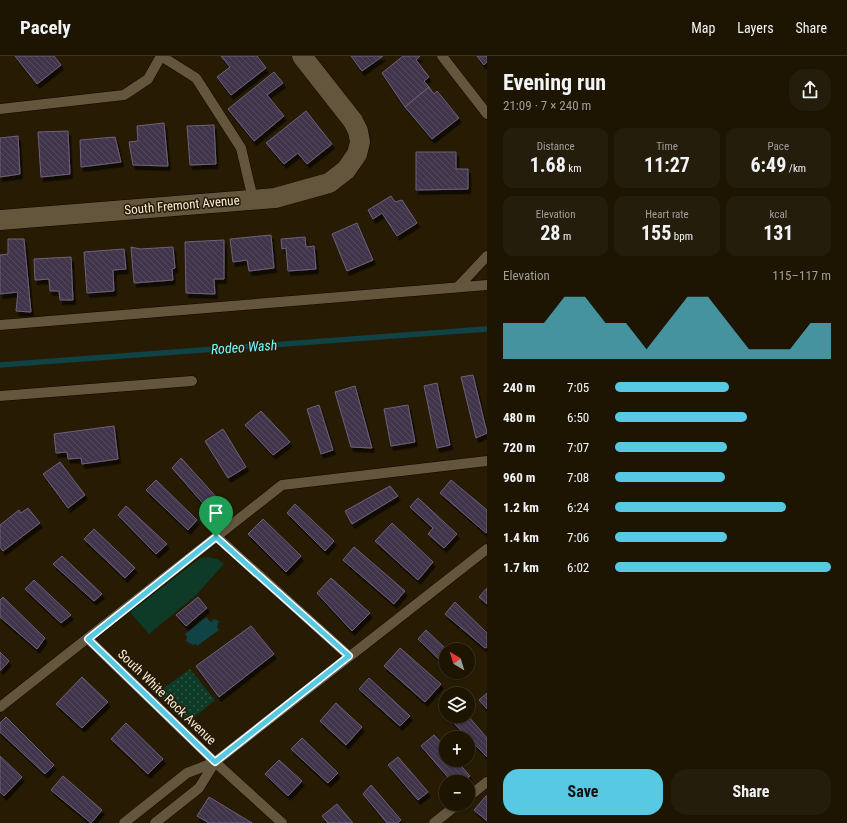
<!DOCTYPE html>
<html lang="en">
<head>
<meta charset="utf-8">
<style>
	:root { --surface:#1d1402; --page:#251d0c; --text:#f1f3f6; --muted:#a09e99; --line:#3b3324; --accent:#58c9e3 }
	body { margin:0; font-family:"Roboto Condensed",sans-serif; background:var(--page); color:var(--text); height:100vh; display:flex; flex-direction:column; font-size:15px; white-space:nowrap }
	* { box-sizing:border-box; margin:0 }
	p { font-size:13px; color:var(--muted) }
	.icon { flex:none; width:22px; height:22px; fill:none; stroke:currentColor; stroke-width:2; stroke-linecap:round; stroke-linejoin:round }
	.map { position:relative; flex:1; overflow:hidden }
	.details { display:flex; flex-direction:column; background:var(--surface); width:360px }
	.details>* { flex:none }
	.needle { width:26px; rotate:322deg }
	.tools { position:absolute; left:439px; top:587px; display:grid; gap:8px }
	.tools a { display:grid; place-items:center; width:36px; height:36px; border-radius:50%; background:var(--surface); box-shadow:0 1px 3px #0004,0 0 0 1px var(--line); font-size:20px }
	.pin { position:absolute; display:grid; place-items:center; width:34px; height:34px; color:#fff; margin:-41px -17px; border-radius:50% 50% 50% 0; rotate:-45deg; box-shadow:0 0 4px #0007 }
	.pin .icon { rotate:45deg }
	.round { display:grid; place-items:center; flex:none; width:42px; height:42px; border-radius:16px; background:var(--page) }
	.overview { display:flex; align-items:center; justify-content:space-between; height:68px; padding:0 16px }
	h1 { font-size:22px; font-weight:700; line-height:30px }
	.figures { display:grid; grid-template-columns:repeat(3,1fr); gap:6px; height:68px; padding:4px 16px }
	.figures div { display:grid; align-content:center; border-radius:10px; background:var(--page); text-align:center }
	.figures b { font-size:20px; font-weight:700 }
	.figures small { font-size:11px; font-weight:400 }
	.figures p { font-size:11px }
	.chart { height:112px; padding:8px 16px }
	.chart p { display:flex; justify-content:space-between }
	.chart svg { width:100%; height:72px; margin-top:4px; fill:var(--accent); opacity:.7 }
	.action { display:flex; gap:8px; margin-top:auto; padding:8px 16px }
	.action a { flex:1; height:46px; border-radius:16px; background:var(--accent); color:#111; font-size:16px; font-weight:700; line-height:46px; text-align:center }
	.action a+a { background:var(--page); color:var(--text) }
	ul { padding:0 16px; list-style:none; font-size:13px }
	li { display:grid; grid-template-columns:64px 48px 1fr; align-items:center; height:30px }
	li i { height:10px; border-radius:5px; background:var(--accent) }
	header { display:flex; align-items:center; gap:24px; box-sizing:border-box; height:56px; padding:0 20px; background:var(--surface); border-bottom:1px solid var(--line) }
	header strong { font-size:19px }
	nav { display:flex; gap:22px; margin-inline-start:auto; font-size:14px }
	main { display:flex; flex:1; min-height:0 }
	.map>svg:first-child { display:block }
</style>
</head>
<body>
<header>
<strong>Pacely</strong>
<nav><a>Map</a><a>Layers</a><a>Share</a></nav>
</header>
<main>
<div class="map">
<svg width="487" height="767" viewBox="0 0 487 767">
	<defs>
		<pattern id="park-dots" width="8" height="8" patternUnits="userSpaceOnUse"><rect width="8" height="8" fill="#0e3a28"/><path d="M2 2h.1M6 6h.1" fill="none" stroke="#325747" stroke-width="1.8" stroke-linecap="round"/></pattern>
		<pattern id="building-back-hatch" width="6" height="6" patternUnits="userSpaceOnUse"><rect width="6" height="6" fill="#40344b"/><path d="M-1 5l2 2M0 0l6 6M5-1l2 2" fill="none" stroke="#53485c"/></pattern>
		<filter id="shadow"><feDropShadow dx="2.5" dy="4.5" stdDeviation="0" flood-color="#0009"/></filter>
	</defs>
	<rect width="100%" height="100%" fill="#271b03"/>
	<!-- green -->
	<path fill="#0e3a28" d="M208 501 217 503 224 508 196 539 149 578 130 556 200 502Z"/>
	<!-- park -->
	<path fill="url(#park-dots)" d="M190 613 215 644 188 667 157 637Z"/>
	<!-- water -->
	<path fill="#104345" d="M206 561 211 566 214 563 219 565 217 571 219 574 197 590 196 588 193 589 186 585 187 581 185 578Z"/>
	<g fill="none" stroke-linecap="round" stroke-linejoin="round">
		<!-- stream -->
		<path stroke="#104345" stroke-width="5.5" d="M0 309 487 273"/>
	</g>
	<!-- building -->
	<g fill="url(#building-back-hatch)" stroke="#6e617b" filter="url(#shadow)">
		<path d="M15 0H54L61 9 37 28Z"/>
		<path d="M221 0H257L266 12 231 39 217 21 230 11Z"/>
		<path d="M351 0H383L362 15Z"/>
		<path d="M403 0H420L416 4 429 21 424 25 429 31 405 51 382 17Z"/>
		<path d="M477 0H487V6L484 9Z"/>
		<path d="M274 16 283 27 267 39 284 60 254 85 228 53Z"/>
		<path d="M429 31 434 38 437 35 459 62 432 83 405 51Z"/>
		<path d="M306 55 332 88 307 108 298 97 284 108 266 87Z"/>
		<path d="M164 67 168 110 133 109 129 86 138 85 137 70Z"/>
		<path d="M214 69 216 108 190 109 187 70Z"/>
		<path d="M68 75 70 118 41 121 38 76Z"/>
		<path d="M18 80 20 118 0 121V82Z"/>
		<path d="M115 81 121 106 81 111 80 84Z"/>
		<path d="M416 96H456V113H468V133L416 134Z"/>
		<path d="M391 140 395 146 402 144 417 167 397 180 382 157 373 163 368 154Z"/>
		<path d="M357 167 373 204 347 215 332 178Z"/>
		<path d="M271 179 274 212 249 215 247 204 233 206 230 183Z"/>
		<path d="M305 181 306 191 314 190 316 213 288 215 286 192 282 193 281 183Z"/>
		<path d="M8 183H24L31 256 16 255 18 236 0 238V199L8 198Z"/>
		<path d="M224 184V223H214L215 238 186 237 185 186Z"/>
		<path d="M131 191 140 193 173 191 175 212 172 213 173 224 134 227Z"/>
		<path d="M124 193 126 213 113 214 114 235 87 237 84 196Z"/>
		<path d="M71 201 73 244H60L59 235H50L49 223 35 224 34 203Z"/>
		<path d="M473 319 487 377 476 382 461 321Z"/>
		<path d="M437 327 450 389 437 392 424 330Z"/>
		<path d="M355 330 372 392 351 391 335 336Z"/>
		<path d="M319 349 333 394 321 398 307 353Z"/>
		<path d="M408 349 415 386 391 390 384 353Z"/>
		<path d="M261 355 290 386 273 399 245 369Z"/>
		<path d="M114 370 118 403 82 408 81 402 68 403 67 396 56 397 54 378Z"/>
		<path d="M223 373 246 411 228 422 205 385Z"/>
		<path d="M181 402 218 443 208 453 172 412Z"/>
		<path d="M60 406 85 439 68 452 43 418Z"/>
		<path d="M156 424 197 464 188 474 146 434Z"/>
		<path d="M451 424 487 454V476L486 477 440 437Z"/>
		<path d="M390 430 398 440 352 468 345 455Z"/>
		<path d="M418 442 457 478 444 492 428 478 433 472 410 451Z"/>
		<path d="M295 448 334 485 325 495 287 457Z"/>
		<path d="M126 450 167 488 156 498 118 459Z"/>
		<path d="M28 452 40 467 3 495 0 491V469L19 454 21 457Z"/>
		<path d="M263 463 301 500 286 516 248 478Z"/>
		<path d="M392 467 433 506 418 524 375 485Z"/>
		<path d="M94 473 135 512 125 522 84 483Z"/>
		<path d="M354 491 405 535 394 548 343 504Z"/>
		<path d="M62 500 102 538 94 545 53 508Z"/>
		<path d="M331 522 370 557 352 575 317 537Z"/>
		<path d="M34 524 71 559 61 567 25 533Z"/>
		<path d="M487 532V548L479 541Z"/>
		<path d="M3 541 45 582 37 593 0 561V544Z"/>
		<path d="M198 541 207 552 186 570 176 559Z"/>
		<path d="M455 546 487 577V591L485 592 445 558Z"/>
		<path d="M251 570 274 598 219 641 196 610Z"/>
		<path d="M426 574 447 594 446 610 418 583Z"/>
		<path d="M400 592 441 628 425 646 384 610Z"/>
		<path d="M0 596 9 605 1 614H0Z"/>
		<path d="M82 621 108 646 82 672 56 648Z"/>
		<path d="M369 622 410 660 400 670 359 633Z"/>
		<path d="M487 637V653L479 644Z"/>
		<path d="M336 647 362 671 346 689 320 665Z"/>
		<path d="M449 660H468L487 682V701L448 661Z"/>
		<path d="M6 661 54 709 45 718 0 676V667Z"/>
		<path d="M126 667 163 703 148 718 111 683Z"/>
		<path d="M434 679 446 692V704H456L470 720 462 726H452L421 690Z"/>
		<path d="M302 682 338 717 328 727 291 693Z"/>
		<path d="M0 700 22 721 4 740 0 736Z"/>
		<path d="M398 701 428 736 418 744 388 709Z"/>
		<path d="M279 704 302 725 288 740 265 718Z"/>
		<path d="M63 720 102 754 91 767 51 734Z"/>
		<path d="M371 729 401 764 398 767H387L363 738Z"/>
		<path d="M486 740H487V765L474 754Z"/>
		<path d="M209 741 252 767H209L197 760Z"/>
		<path d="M337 748 353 767H328L322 760Z"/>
	</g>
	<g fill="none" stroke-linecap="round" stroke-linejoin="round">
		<!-- service casing -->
		<g stroke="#100600" stroke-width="11">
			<g id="service">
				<path d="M161 0 196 22 241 92 253 143"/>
				<path d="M442 0 487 58"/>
				<path d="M0 53 124 39 148 23 161 0"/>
				<path d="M458 231 487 200"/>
				<path d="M0 269 487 229"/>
				<path d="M0 340 192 325"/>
				<path d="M217 481 349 600"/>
				<path d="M88 583 215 706 282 767"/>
				<path d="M0 651 282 429 487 405"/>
				<path d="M215 706 487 493"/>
				<path d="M468 741 487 726"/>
				<path d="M124 767 187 717 215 706 199 732 155 767"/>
				<path d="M434 767 458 748"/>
			</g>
		</g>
		<!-- minor casing -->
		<g stroke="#100600" stroke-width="21">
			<path id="minor" d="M0 164 275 142 329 127 346 114 357 98 360 86 358 75 353 65 302 0"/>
		</g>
		<!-- service -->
		<use href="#service" stroke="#63563c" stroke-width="10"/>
		<!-- minor -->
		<use href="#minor" stroke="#63563c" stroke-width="20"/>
	</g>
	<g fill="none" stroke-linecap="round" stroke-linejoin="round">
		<!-- route casing -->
		<g stroke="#fff" stroke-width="8">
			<path id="route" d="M216 481 349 600 215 706 88 583Z"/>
		</g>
		<!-- route -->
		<use href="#route" stroke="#58c9e3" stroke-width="5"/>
	</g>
	<g text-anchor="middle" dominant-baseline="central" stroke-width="3" stroke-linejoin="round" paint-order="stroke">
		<!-- street labels -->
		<g font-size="13" fill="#f6eedf" stroke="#271b03">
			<text transform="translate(182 149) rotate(-5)">South Fremont Avenue</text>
			<text transform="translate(167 641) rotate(44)">South White Rock Avenue</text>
		</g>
		<!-- water labels -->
		<g font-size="14" font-style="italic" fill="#74faff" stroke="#271b03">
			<text transform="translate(244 291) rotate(-4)">Rodeo Wash</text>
		</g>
	</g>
</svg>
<div class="tools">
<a><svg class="needle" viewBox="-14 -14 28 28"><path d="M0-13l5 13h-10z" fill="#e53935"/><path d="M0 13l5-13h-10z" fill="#a09e99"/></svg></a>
<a><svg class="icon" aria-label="layers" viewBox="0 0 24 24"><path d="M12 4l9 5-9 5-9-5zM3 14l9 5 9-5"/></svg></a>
<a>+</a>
<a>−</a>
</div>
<div class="pin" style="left:216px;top:481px;background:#1e9e55"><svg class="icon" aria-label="arrive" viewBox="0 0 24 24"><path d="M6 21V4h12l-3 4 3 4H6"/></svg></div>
</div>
<section class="details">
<div class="overview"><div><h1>Evening run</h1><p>21:09 · 7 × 240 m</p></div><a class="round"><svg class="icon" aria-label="share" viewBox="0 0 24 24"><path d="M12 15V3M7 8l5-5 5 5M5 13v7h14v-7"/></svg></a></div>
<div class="figures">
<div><p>Distance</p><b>1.68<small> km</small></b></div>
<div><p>Time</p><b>11:27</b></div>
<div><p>Pace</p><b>6:49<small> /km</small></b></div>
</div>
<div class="figures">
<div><p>Elevation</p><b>28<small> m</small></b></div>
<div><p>Heart rate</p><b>155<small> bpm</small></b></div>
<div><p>kcal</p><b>131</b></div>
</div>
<div class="chart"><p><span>Elevation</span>115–117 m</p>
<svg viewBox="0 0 160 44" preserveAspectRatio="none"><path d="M0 44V22L10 22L20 22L30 6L40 6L50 22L60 22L70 38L80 22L90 6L100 6L110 22L120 38L130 38L140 38L150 22L160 22V44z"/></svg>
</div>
<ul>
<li><b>240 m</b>7:05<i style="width:53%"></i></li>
<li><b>480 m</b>6:50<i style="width:61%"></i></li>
<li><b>720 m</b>7:07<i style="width:52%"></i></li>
<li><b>960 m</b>7:08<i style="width:51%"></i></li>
<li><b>1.2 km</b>6:24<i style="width:79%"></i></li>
<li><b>1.4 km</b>7:06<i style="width:52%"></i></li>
<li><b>1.7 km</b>6:02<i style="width:100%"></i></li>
</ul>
<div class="action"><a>Save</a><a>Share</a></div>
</section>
</main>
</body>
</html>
